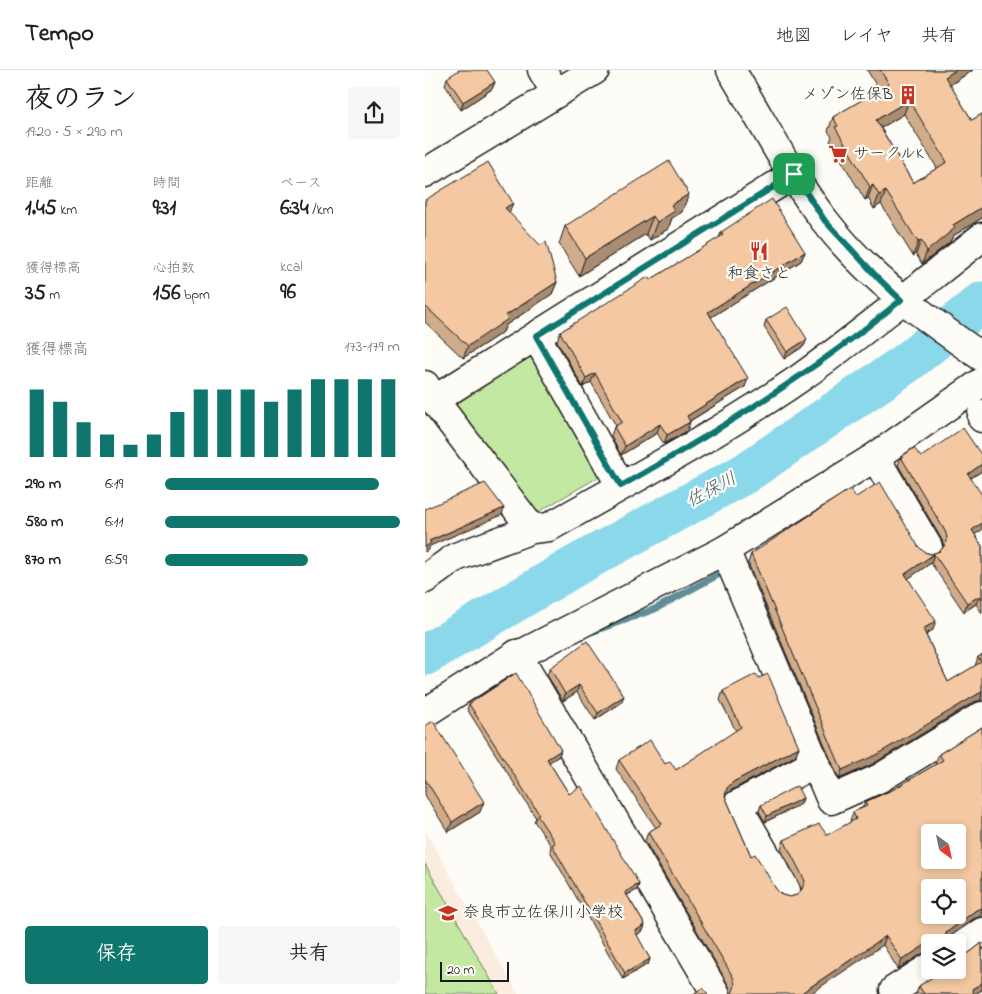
<!DOCTYPE html>
<html lang="ja">
<head>
<meta charset="utf-8">
<style>
	:root { --surface:#fff; --page:#f6f6f6; --text:#202124; --muted:#757577; --line:#e0e0e0; --accent:#0f766e }
	body { margin:0; font-family:"Indie Flower","Klee One",sans-serif; background:var(--page); color:var(--text); height:100vh; display:flex; flex-direction:column; font-size:19px; white-space:nowrap }
	* { box-sizing:border-box; margin:0 }
	p { font-size:16px; color:var(--muted) }
	.icon { flex:none; width:28px; height:28px; fill:none; stroke:currentColor; stroke-width:2; stroke-linecap:round; stroke-linejoin:round }
	.map { position:relative; flex:1; overflow:hidden }
	.drawer { display:flex; flex-direction:column; background:var(--surface); width:425px }
	.drawer>* { flex:none }
	.needle { width:32px; rotate:147deg }
	.controls { position:absolute; left:496px; top:754px; display:grid; gap:10px }
	.controls a { display:grid; place-items:center; width:45px; height:45px; border-radius:5px; background:var(--surface); box-shadow:0 2px 8px #0003; font-size:25px }
	.scale { position:absolute; left:15px; bottom:12px; width:69px; box-sizing:border-box; padding-left:5px; border:2px solid #1c1c1c; border-top:0; font-size:14px; line-height:18px; white-space:nowrap; color:#1c1c1c; -webkit-text-stroke:4px #fdfcf7; paint-order:stroke }
	.pin { position:absolute; display:grid; place-items:center; width:42px; height:42px; color:#fff; margin:-21px; border-radius:10px; box-shadow:0 2px 8px #0006 }
	.round { display:grid; place-items:center; flex:none; width:52px; height:52px; border-radius:5px; background:var(--page) }
	.head { display:flex; align-items:center; justify-content:space-between; height:85px; padding:0 25px }
	h1 { font-size:28px; font-weight:800; line-height:38px }
	.stats { display:grid; grid-template-columns:repeat(3,1fr); gap:8px; height:85px; padding:5px 25px }
	.stats div { display:grid; align-content:center }
	.stats b { font-size:21px; font-weight:800 }
	.stats small { font-size:14px; font-weight:400 }
	.stats p { font-size:14px }
	.chart { height:140px; padding:10px 25px }
	.chart p { display:flex; justify-content:space-between }
	.chart svg { width:100%; height:90px; margin-top:5px; stroke:var(--accent); stroke-width:6 }
	.button { display:flex; gap:10px; margin-top:auto; padding:10px 25px }
	.button a { flex:1; height:58px; border-radius:5px; background:var(--accent); color:#fff; font-size:20px; font-weight:800; line-height:58px; text-align:center }
	.button a+a { background:var(--page); color:var(--text) }
	ul { padding:0 25px; list-style:none; font-size:16px }
	li { display:grid; grid-template-columns:80px 60px 1fr; align-items:center; height:38px }
	li i { height:12px; border-radius:6px; background:var(--accent) }
	header { display:flex; align-items:center; gap:30px; box-sizing:border-box; height:70px; padding:0 25px; background:var(--surface); border-bottom:1px solid var(--line) }
	header strong { font-size:24px }
	nav { display:flex; gap:28px; margin-inline-start:auto; font-size:18px }
	main { display:flex; flex:1; min-height:0 }
	.map>svg:first-child { display:block }
</style>
</head>
<body>
<header>
<strong>Tempo</strong>
<nav><a>地図</a><a>レイヤ</a><a>共有</a></nav>
</header>
<main>
<section class="drawer">
<div class="head"><div><h1>夜のラン</h1><p>19:20 · 5 × 290 m</p></div><a class="round"><svg class="icon" aria-label="share" viewBox="0 0 24 24"><path d="M12 15V3M7 8l5-5 5 5M5 13v7h14v-7"/></svg></a></div>
<div class="stats">
<div><p>距離</p><b>1.45<small> km</small></b></div>
<div><p>時間</p><b>9:31</b></div>
<div><p>ペース</p><b>6:34<small> /km</small></b></div>
</div>
<div class="stats">
<div><p>獲得標高</p><b>35<small> m</small></b></div>
<div><p>心拍数</p><b>156<small> bpm</small></b></div>
<div><p>kcal</p><b>96</b></div>
</div>
<div class="chart"><p><span>獲得標高</span>173–179 m</p>
<svg viewBox="0 0 160 44" preserveAspectRatio="none"><path d="M5 44V11M15 44V17M25 44V27M35 44V33M45 44V38M55 44V33M65 44V22M75 44V11M85 44V11M95 44V11M105 44V17M115 44V11M125 44V6M135 44V6M145 44V6M155 44V6"/></svg>
</div>
<ul>
<li><b>290 m</b>6:19<i style="width:91%"></i></li>
<li><b>580 m</b>6:11<i style="width:100%"></i></li>
<li><b>870 m</b>6:59<i style="width:61%"></i></li>
</ul>
<div class="button"><a>保存</a><a>共有</a></div>
</section>
<div class="map">
<svg width="557" height="924" viewBox="0 0 557 924">
	<rect width="100%" height="100%" fill="#fdfcf7"/>
	<filter id="ink" filterUnits="userSpaceOnUse"><feTurbulence type="fractalNoise" baseFrequency=".02" numOctaves="2"/><feDisplacementMap in="SourceGraphic" scale="10" xChannelSelector="R" yChannelSelector="G"/><feConvolveMatrix kernelMatrix="1 2 1 2 8 2 1 2 1" color-interpolation-filters="sRGB"/></filter>
	<g filter="url(#ink)">
		<!-- built -->
		<path fill="#faecde" d="M0 761 93 924H0Z"/>
		<!-- green -->
		<g fill="#c3e8a2" stroke="#70825f">
			<path d="M108 286 177 405 106 446 20 332Z"/>
			<path d="M0 794 74 924H0Z"/>
		</g>
		<g fill="none" stroke-linecap="round" stroke-linejoin="round">
			<!-- stream -->
			<g stroke="#5f8d98" stroke-width="7">
				<path d="M169 561 230 539 302 500"/>
				<path d="M51 626 94 602"/>
			</g>
			<!-- river -->
			<path stroke="#8bd8eb" stroke-width="41" d="M0 585 150 496 319 404 483 292 557 232"/>
			<!-- minor casing -->
			<g stroke="#1c1c1c" stroke-width="31">
				<g id="minor">
					<path d="M117 0 131 23"/>
					<path d="M306 0C337 50 364 105 400 151 445 209 498 246 557 287"/>
					<path d="M0 103 170 0"/>
					<path d="M111 266 196 416"/>
					<path d="M0 315 9 330 107 459"/>
					<path d="M9 330 369 104"/>
					<path d="M557 344V348"/>
					<path d="M450 387 503 477"/>
					<path d="M300 480 406 730 455 708 557 646"/>
					<path d="M0 509 31 487 107 459 124 457C209 409 295 363 375 308 437 264 497 214 557 167"/>
					<path d="M92 584 291 924"/>
					<path d="M0 643 92 584 100 582 300 480 450 387 557 312"/>
					<path d="M361 820 312 735 390 693"/>
					<path d="M532 879 557 862"/>
					<path d="M469 920 505 897"/>
				</g>
			</g>
			<!-- minor -->
			<use href="#minor" stroke="#fdfcf7" stroke-width="28"/>
		</g>
		<!-- wall -->
		<g fill="#d1ac8b" stroke="#1c1c1c" fill-rule="evenodd">
			<path d="M442 0H548L525 15 547 50 557 44V148L528 166 525 172 497 194 491 184 488 186 456 134 449 139 443 128 440 130 405 71 407 67 403 61 408 47 454 20ZM479 44 512 98 488 113 456 58Z"/>
			<path d="M22 8 70 12 67 19 36 40 20 15Z"/>
			<path d="M0 130 84 143 132 212 127 224 81 255 78 262 38 288 0 252Z"/>
			<path d="M257 142 247 148 243 159 225 170 221 164 154 206 134 174 140 156Z"/>
			<path d="M296 162 380 182 376 191 286 247 320 317 265 351V352L262 361 239 374 232 363 196 385 186 366 189 357 191 356 166 312 158 317 132 271 135 262 225 210 294 168Z"/>
			<path d="M341 250 382 269 379 276 359 289 339 257Z"/>
			<path d="M557 386V401L546 408 550 465 557 476V543L551 534 539 542 506 493 483 508 508 560 501 565 523 612 550 596 553 587 557 585V631L549 632 448 694 414 709 323 493 326 484 431 427 499 482 506 484 515 481 519 476 517 470 473 395 476 387Z"/>
			<path d="M125 598 196 633 170 650 152 622 138 631 122 605Z"/>
			<path d="M298 621 374 677 370 686 305 721 300 726 326 786 351 819 357 825 365 827 372 825 377 820 356 779 359 770 402 765 426 752 425 751 428 742 438 737 440 732 469 719 511 694 510 693 514 684 557 657V847L548 849 520 870 505 872V882L497 884 473 899 458 875 306 924 304 916 220 771 223 762 231 758 191 699 194 690 240 694 251 700 311 661 295 630Z"/>
			<path d="M44 634 134 686 124 692 144 724 214 814 212 820 202 825 220 855 218 861 211 865 225 889 223 894 198 909 125 781 126 776 109 751 111 748 42 639Z"/>
			<path d="M0 656 55 742 23 762 0 725Z"/>
			<path d="M378 728 376 734 340 752 334 741 336 735Z"/>
			<path d="M557 873V920L550 924H491L494 916 517 901 536 886 544 883Z"/>
		</g>
		<!-- shaded-wall -->
		<g fill="#aa8c71" stroke="#1c1c1c">
			<path d="M531 0H548L515 21 520 7Z"/>
			<path d="M70 12 67 19 36 40 38 32Z"/>
			<path d="M484 30 479 44 446 64 451 50Z"/>
			<path d="M448 115 443 128 440 130 445 117Z"/>
			<path d="M461 121 456 134 449 139 454 125Z"/>
			<path d="M264 124 257 142 247 148 243 159 225 170 232 152 246 135Z"/>
			<path d="M88 133 83 146 80 138Z"/>
			<path d="M557 137V148L528 166 525 172 497 194 502 181 528 155Z"/>
			<path d="M228 146 221 164 154 206 160 188Z"/>
			<path d="M496 170 491 184 488 186 493 172Z"/>
			<path d="M380 182 376 191 280 251 283 242Z"/>
			<path d="M132 212 127 224 81 255 78 262 38 288 43 276 80 246Z"/>
			<path d="M382 269 379 276 359 289 362 282Z"/>
			<path d="M170 303 166 312 158 317 161 308Z"/>
			<path d="M323 308 320 317 258 355 262 346Z"/>
			<path d="M265 352 262 361 239 374 242 365Z"/>
			<path d="M235 354 232 363 196 385 200 376Z"/>
			<path d="M557 394V401L539 412 543 404Z"/>
			<path d="M79 438 77 445 5 476 3 480 0 482V477L4 471Z"/>
			<path d="M557 453V460L543 469 547 460Z"/>
			<path d="M509 484 506 493 477 513 480 504Z"/>
			<path d="M555 526 551 534 539 542 542 533Z"/>
			<path d="M511 551 508 560 495 568 498 559Z"/>
			<path d="M154 615 152 622 138 631 140 624Z"/>
			<path d="M557 622 556 630 549 632 448 694 414 709 417 700 553 624Z"/>
			<path d="M199 626 196 633 170 650 173 643Z"/>
			<path d="M374 677 370 686 305 721 298 727 302 718 308 712Z"/>
			<path d="M136 680 134 686 120 695 122 689Z"/>
			<path d="M378 728 376 734 340 752 342 746Z"/>
			<path d="M59 732 55 742 23 762 27 752Z"/>
			<path d="M214 814 212 820 198 827 200 822Z"/>
			<path d="M557 838 556 846 548 849 518 872 521 863 551 840Z"/>
			<path d="M220 855 218 861 208 867 210 861Z"/>
			<path d="M461 866 458 875 385 924H375Z"/>
			<path d="M505 873V878L504 881 497 884 473 899 477 890 500 875Z"/>
			<path d="M225 889 223 894 198 909 200 903Z"/>
			<path d="M557 913V920L550 924H546L547 919Z"/>
		</g>
		<!-- building -->
		<g fill="#f3c8a2" stroke="#1c1c1c" fill-rule="evenodd">
			<path d="M34 0H62L70 12 38 32 22 8Z"/>
			<path d="M455 0H531L520 7 547 50 557 44V137L528 155 530 158 502 181 496 170 493 172 461 121 454 125 448 115 445 117 410 57 413 56 408 47 464 14ZM484 30 522 92 488 113 451 50Z"/>
			<path d="M244 91 264 124 246 135 250 141 232 152 228 146 160 188 140 156Z"/>
			<path d="M63 92 88 133 80 138 115 175 121 172 132 212 80 246 83 249 43 276 0 236V130Z"/>
			<path d="M347 129 380 182 283 242 323 308 262 346 265 352 242 365 235 354 200 376 189 357 197 352 170 303 161 308 135 262 223 207 225 210 298 165 296 162Z"/>
			<path d="M362 237 382 269 362 282 341 250Z"/>
			<path d="M538 358 557 386V394L543 404 557 425V453L547 460 557 476V529L555 526 542 533 509 484 480 504 511 551 498 559 523 612 556 592 553 587 557 585V622L553 624 451 685 417 700 326 484 425 419 431 427 455 412 493 476 499 482 506 484 515 481 520 475 522 467 520 461 476 387 489 378 496 387Z"/>
			<path d="M60 413 79 438 4 471 6 473 0 477V439Z"/>
			<path d="M162 571 199 626 173 643 154 615 140 624 125 598Z"/>
			<path d="M91 603 136 680 122 689 144 724 156 716 214 814 200 822 220 855 210 861 225 889 200 903 127 775 130 773 112 745 114 744 44 634Z"/>
			<path d="M331 604 334 608 343 604 374 677 308 712 302 718 300 726 326 786 330 784 351 819 357 825 365 827 372 825 377 819 380 811 359 770 394 754 402 765 431 749 428 742 442 736 440 732 469 719 518 690 514 684 557 657V838L551 840 521 863 520 872H505L477 890 461 866 375 924H307L310 915 308 907 223 762 237 754 194 690 225 670 240 694 245 691 251 700 316 657 298 621ZM505 762H532V790H505ZM505 818H532V845H505Z"/>
			<path d="M8 651 59 732 27 752 0 709V656Z"/>
			<path d="M372 716 378 728 342 746 336 735Z"/>
			<path d="M557 873V913L547 919 549 924H499L494 916 518 900H532V885L536 886 544 883Z"/>
			<path d="M278 918 283 924H268Z"/>
		</g>
	</g>
	<g fill="none" stroke-linecap="round" stroke-linejoin="round" filter="url(#ink)">
		<!-- route casing -->
		<g stroke="#fff" stroke-width="10">
			<path id="route" d="M369 104 400 151 454 209 476 230C389 302 294 360 196 416L111 266Z"/>
		</g>
		<!-- route -->
		<use href="#route" stroke="#0f766e" stroke-width="6"/>
	</g>
	<!-- icons -->
	<defs>
		<g id="building-bare" transform="scale(1.5)"><path d="M-4-6H4V6H1V3H-1V6H-4ZM-2.5-4.3h1.7v1.8h-1.7ZM.8-4.3h1.7v1.8H.8ZM-2.5-1h1.7V.8h-1.7ZM.8-1h1.7V.8H.8Z" fill="#c8321e" stroke="#fdfcf7" stroke-width="2.5" paint-order="stroke"/></g>
		<g id="supermarket-bare" transform="scale(1.5)"><path d="M-6-5.5h2.5l.6 2H6L4.5 2H-2.5L-4.4-4H-6ZM-1.5 3.2a1.3 1.3 0 1 0 .1 0ZM3 3.2a1.3 1.3 0 1 0 .1 0Z" fill="#c8321e" stroke="#fdfcf7" stroke-width="2.5" paint-order="stroke"/></g>
		<g id="restaurant-bare" transform="scale(1.5)"><path d="M-5-6h1v4h1v-4h1v4h1v-4h1v5L-1.5 .5V6h-2V.5L-5-1ZM5-6V6H3V1.5H1.5Q1.5-4 5-6Z" fill="#c8321e" stroke="#fdfcf7" stroke-width="2.5" paint-order="stroke"/></g>
		<g id="school-bare" transform="scale(1.5)"><path d="M0-5L7-2L0 1L-7-2ZM-4 1L0 2.5L4 1V4Q0 6-4 4Z" fill="#c8321e" stroke="#fdfcf7" stroke-width="2.5" paint-order="stroke"/></g>
	</defs>
	<g fill-rule="evenodd">
		<use href="#building-bare" x="483" y="25"/>
		<use href="#supermarket-bare" x="413" y="84"/>
		<use href="#restaurant-bare" x="334" y="181"/>
		<use href="#school-bare" x="23" y="843"/>
	</g>
	<g text-anchor="middle" dominant-baseline="central" stroke-width="4.5" stroke-linejoin="round" paint-order="stroke">
		<!-- poi labels -->
		<g font-size="16" fill="#1c1c1c" stroke="#fdfcf7" text-anchor="start">
			<text x="468" y="25" text-anchor="end">メゾン佐保B</text>
			<text x="428" y="84">サークルK</text>
			<text x="334" y="204" text-anchor="middle">和食さと</text>
			<text x="38" y="843">奈良市立佐保川小学校</text>
		</g>
		<!-- water labels -->
		<g font-size="18" font-style="italic" fill="#435e64" stroke="#fdfcf7">
			<text transform="translate(287 421) rotate(-28)">佐保川</text>
		</g>
	</g>
</svg>
<div class="controls">
<a><svg class="needle" viewBox="-14 -14 28 28"><path d="M0-13l5 13h-10z" fill="#e53935"/><path d="M0 13l5-13h-10z" fill="#757577"/></svg></a>
<a><svg class="icon" aria-label="locate" viewBox="0 0 24 24"><circle cx="12" cy="12" r="6"/><path d="M12 2v4M12 18v4M2 12h4M18 12h4"/></svg></a>
<a><svg class="icon" aria-label="layers" viewBox="0 0 24 24"><path d="M12 4l9 5-9 5-9-5zM3 14l9 5 9-5"/></svg></a>
</div>
<div class="scale">20 m</div>
<div class="pin" style="left:369px;top:104px;background:#1e9e55"><svg class="icon" aria-label="arrive" viewBox="0 0 24 24"><path d="M6 21V4h12l-3 4 3 4H6"/></svg></div>
</div>
</main>
</body>
</html>
